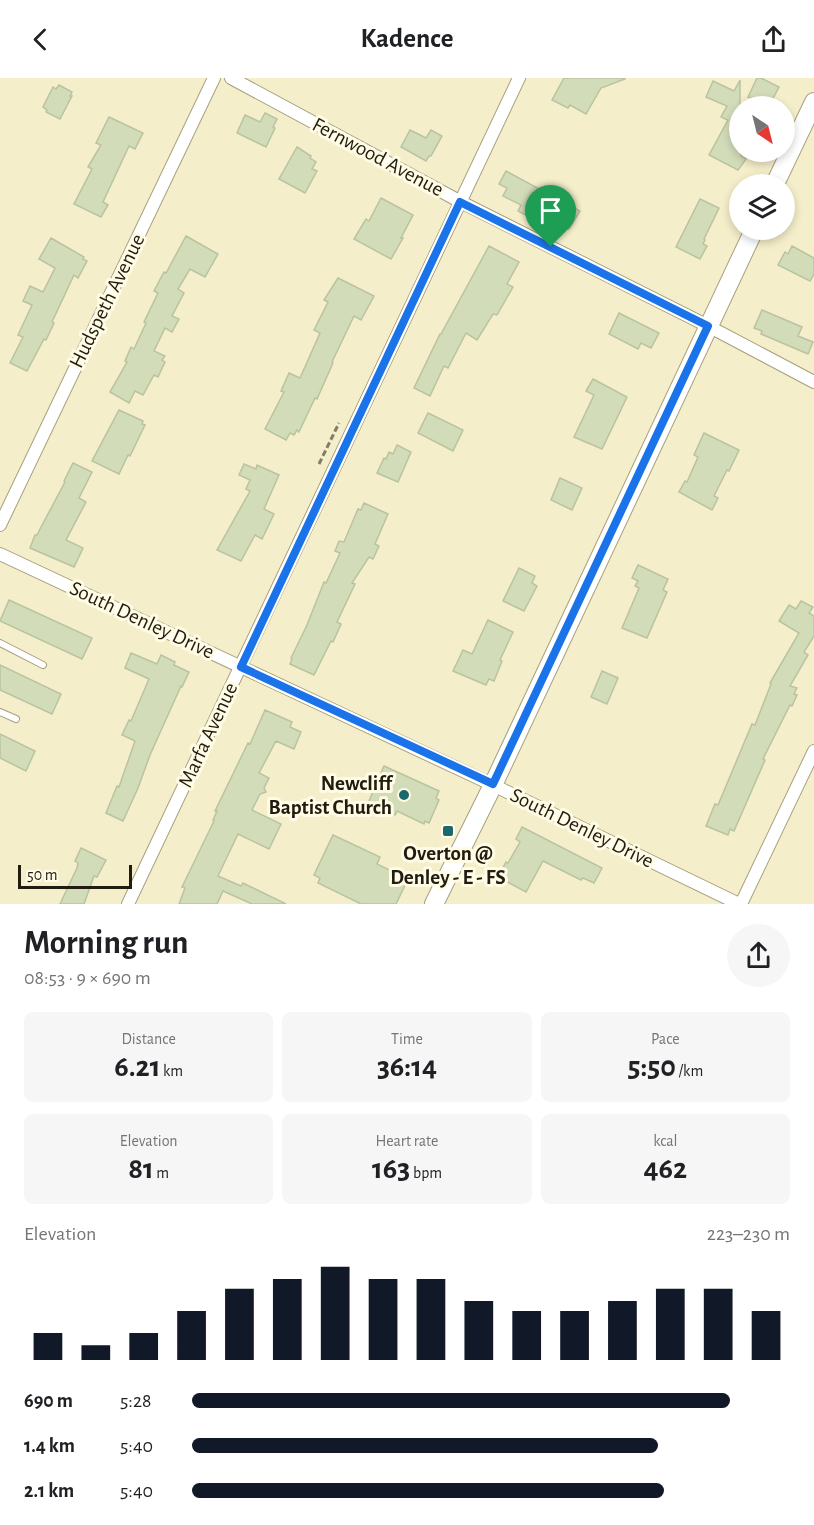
<!DOCTYPE html>
<html lang="en">
<head>
<meta charset="utf-8">
<style>
	:root { --surface:#fff; --page:#f6f6f6; --text:#202124; --muted:#757577; --accent:#111827 }
	body { margin:0; font-family:"Alegreya Sans",sans-serif; background:var(--page); color:var(--text); height:100vh; display:flex; flex-direction:column; font-size:22px; white-space:nowrap }
	* { box-sizing:border-box; margin:0 }
	p { font-size:20px; color:var(--muted) }
	.icon { flex:none; width:33px; height:33px; fill:none; stroke:currentColor; stroke-width:2; stroke-linecap:round; stroke-linejoin:round }
	.map { position:relative; height:826px; overflow:hidden }
	.details { display:flex; flex-direction:column; background:var(--surface); flex:1 }
	.details>* { flex:none }
	.needle { width:39px; rotate:145deg }
	.buttons { position:absolute; left:729px; top:18px; display:grid; gap:12px }
	.buttons a { display:grid; place-items:center; width:66px; height:66px; border-radius:50%; background:var(--surface); box-shadow:0 3px 9px #0003; font-size:30px }
	.scale { position:absolute; left:18px; bottom:15px; width:114px; box-sizing:border-box; padding-left:6px; border:3px solid #201d10; border-top:0; font-size:16px; line-height:21px; white-space:nowrap; color:#201d10; -webkit-text-stroke:4px #fffbe5; paint-order:stroke }
	.pin { position:absolute; display:grid; place-items:center; width:51px; height:51px; color:#fff; margin:-62px -26px; border-radius:50% 50% 50% 0; rotate:-45deg; box-shadow:0 0 6px #0007 }
	.pin .icon { rotate:45deg }
	.round { display:grid; place-items:center; flex:none; width:63px; height:63px; border-radius:32px; background:var(--page) }
	.summary { display:flex; align-items:center; justify-content:space-between; height:102px; padding:0 24px }
	h1 { font-size:33px; font-weight:700; line-height:45px }
	.stats { display:grid; grid-template-columns:repeat(3,1fr); gap:9px; height:102px; padding:6px 24px }
	.stats div { display:grid; align-content:center; border-radius:9px; background:var(--page); text-align:center }
	.stats b { font-size:30px; font-weight:700 }
	.stats small { font-size:16px; font-weight:400 }
	.stats p { font-size:16px }
	.chart { height:168px; padding:12px 24px }
	.chart p { display:flex; justify-content:space-between }
	.chart svg { width:100%; height:108px; margin-top:6px; stroke:var(--accent); stroke-width:6 }
	ul { padding:0 24px; list-style:none; font-size:20px }
	li { display:grid; grid-template-columns:96px 72px 1fr; align-items:center; height:45px }
	li i { height:15px; border-radius:8px; background:var(--accent) }
	header { display:flex; justify-content:space-between; align-items:center; height:78px; padding:0 24px; background:var(--surface); font-size:27px; font-weight:700 }
	.map>svg:first-child { display:block }
</style>
</head>
<body>
<header><svg class="icon" aria-label="back" viewBox="0 0 24 24"><path d="M15 5l-7 7 7 7"/></svg>Kadence<svg class="icon" aria-label="share" viewBox="0 0 24 24"><path d="M12 15V3M7 8l5-5 5 5M5 13v7h14v-7"/></svg></header>
<div class="map">
<svg width="814" height="826" viewBox="0 0 814 826">
	<rect width="100%" height="100%" fill="#f5eeca"/>
	<!-- building -->
	<g fill="#d3dcb9" stroke="#bac3a0" stroke-width="1.5">
		<path d="M564 0H625V1L601 10 586 36 570 27 568 30 552 22Z"/>
		<path d="M757 0H761L779 9 769 28 748 19Z"/>
		<path d="M740 2V74H744L741 78 746 81 738 92 709 77 728 42 721 39 727 28 706 19 713 3 734 13Z"/>
		<path d="M59 7 72 14 70 18H72L60 41 46 34 47 32 43 29 53 9 56 11Z"/>
		<path d="M265 35 277 41 273 49 275 50 266 69 237 55 245 37 260 44Z"/>
		<path d="M109 39 143 55 135 71 129 68 103 124 108 127 101 139 74 126 92 91 88 89 101 67 96 65Z"/>
		<path d="M410 52 426 60 431 52 442 58 431 78H429L426 83 401 69Z"/>
		<path d="M297 69 311 78 310 80 316 84 312 91 317 93 305 115 279 101Z"/>
		<path d="M506 93 580 133 569 151 550 139 548 143 537 138 535 142 518 133 521 127 503 118 507 110 499 106Z"/>
		<path d="M381 120 413 137 401 160H403L391 181 354 161 366 141 369 143Z"/>
		<path d="M700 121 719 130 704 161 705 162 703 166 707 168 700 181 676 169Z"/>
		<path d="M186 158 218 176 205 199 190 191 178 211 184 215 172 238 179 241 172 254 165 250 154 273 165 278 162 282 165 284 158 299 154 297 143 317 135 313 129 325 110 314 127 284 125 283 131 269 134 271 146 245 144 244 158 215 154 213 164 194 166 195Z"/>
		<path d="M51 160 84 179 83 181 87 183 78 200 74 197 52 244 54 245 46 262 44 261 27 293 10 285 23 259 18 257 32 227 23 223 30 208 43 214 55 190 39 181Z"/>
		<path d="M489 168 519 184 507 206 513 209 497 237 493 236 477 262 466 255 448 290 444 288 430 318 414 310 440 256H441Z"/>
		<path d="M792 168 814 180V196L810 203 778 187 785 174 788 176Z"/>
		<path d="M338 200 374 218 361 242 354 238 332 284 333 285 317 321 315 320 299 354 297 352 294 357 290 355 286 362 265 351 284 314 281 313 289 295 300 300 320 255 314 252 328 224 324 222Z"/>
		<path d="M762 232 802 249 798 258 813 264 808 276 761 256 762 253 754 250Z"/>
		<path d="M619 235 659 255 651 270 641 265 638 271 609 256Z"/>
		<path d="M593 301 627 319 602 371 574 359 594 317 586 313Z"/>
		<path d="M119 332 143 343 142 346 145 347 130 378 128 377 119 396 92 383Z"/>
		<path d="M428 335 463 352 453 373 418 355Z"/>
		<path d="M704 355 739 372 729 393 727 392 714 418 718 420 712 432 679 414 685 403 687 404 698 379 694 377Z"/>
		<path d="M397 367 411 374 398 404 377 395 384 380 386 381 389 374 393 376Z"/>
		<path d="M73 385 92 394 79 420 86 424 66 462 83 470 74 489 30 470 35 457H37L40 451 65 404 64 403Z"/>
		<path d="M244 386 256 391 257 387 279 397 264 431 274 436 262 461 255 457 241 483 217 472 250 413 246 411 250 402 239 397Z"/>
		<path d="M560 400 582 410 572 432 551 422Z"/>
		<path d="M364 425 388 436 375 466 379 468 373 481 369 479 352 505 355 506 337 544 341 546 333 564 331 563 314 597 290 586 292 581 291 580 307 547 324 504 326 505 340 475 335 473 339 463 344 464 358 431 361 432Z"/>
		<path d="M638 487 668 501 663 512 667 514 647 560 622 550 639 510 635 508 638 503 632 500Z"/>
		<path d="M519 490 535 498 532 505 537 508 524 533 503 523Z"/>
		<path d="M9 522 92 560 82 581 0 543Z"/>
		<path d="M801 523 813 529 809 535 814 538V558L804 574 808 577 790 608 797 610 794 616 797 617 792 628 790 627 763 681 765 682 734 753 730 751 728 757 706 748 715 726 718 727 752 646 755 647 771 606 770 605 799 555 779 543 789 527 796 531Z"/>
		<path d="M488 542 513 554 500 582 502 583 494 603 489 601 486 607 453 593 463 572 472 576Z"/>
		<path d="M131 575 157 586 161 577 175 584 174 587 189 594 182 609 181 608 150 677 138 710 123 743 106 735 117 708 119 709 135 663 122 657 129 642 131 643 149 601 125 590Z"/>
		<path d="M0 587 61 616 52 636 0 612Z"/>
		<path d="M602 593 618 600 607 626 591 619Z"/>
		<path d="M265 632 292 644 290 649 301 654 294 671 276 663 259 695 269 700 264 710 266 714 260 716 252 732 281 746 269 771 238 756 218 798 241 808 243 805 286 826H252L223 813 217 826H179L185 810 182 809 214 743 213 742 217 733H215L248 665 250 666Z"/>
		<path d="M0 656 35 673 26 693 0 680Z"/>
		<path d="M384 688 439 713 436 720 439 722 429 745 425 743 424 746 397 733 395 737 368 725Z"/>
		<path d="M522 749 602 790 594 805 583 800 581 802 543 783 526 814 498 799 506 784 508 785 520 764 516 761Z"/>
		<path d="M333 757 380 779 377 786 408 801 396 826H361L318 805 320 800 314 797Z"/>
		<path d="M81 770 106 782 97 799 94 798 84 826H60L77 790 78 785 75 783Z"/>
	</g>
	<g fill="none" stroke-linecap="round" stroke-linejoin="round">
		<!-- lane casing -->
		<g stroke="#a6a07e" stroke-width="8">
			<g id="lane">
				<path d="M0 565 43 587"/>
				<path d="M0 634 16 641"/>
			</g>
		</g>
		<!-- street casing -->
		<g stroke="#a6a07e" stroke-width="14">
			<g id="street">
				<path d="M231 0 461 124 708 248 814 304"/>
				<path d="M0 447 214 0"/>
				<path d="M0 476 493 707 739 826"/>
				<path d="M128 826 519 0"/>
				<path d="M741 826 814 673"/>
			</g>
		</g>
		<!-- secondary casing -->
		<g stroke="#a6a07e" stroke-width="20">
			<g id="secondary">
				<path d="M775 106 814 24"/>
				<path d="M434 826 493 707 754 152"/>
			</g>
		</g>
		<!-- path -->
		<path stroke="#827d66" stroke-width="3" stroke-dasharray="6 3" stroke-linecap="butt" d="M319 386 339 345"/>
		<!-- lane -->
		<use href="#lane" stroke="#fff" stroke-width="6"/>
		<!-- street -->
		<use href="#street" stroke="#fff" stroke-width="12"/>
		<!-- secondary -->
		<use href="#secondary" stroke="#fff" stroke-width="18"/>
	</g>
	<g fill="none" stroke-linecap="round" stroke-linejoin="round">
		<!-- route casing -->
		<g stroke="#fff" stroke-width="12">
			<path id="route" d="M460 124 708 248 493 706 241 589Z"/>
		</g>
		<!-- route -->
		<use href="#route" stroke="#1a73e8" stroke-width="8"/>
	</g>
	<!-- markers -->
	<g fill="#1b686d" stroke="#fffbe5" stroke-width="2">
		<circle cx="404" cy="717" r="6"/>
		<rect x="442" y="747" width="12" height="12" rx="3"/>
	</g>
	<g text-anchor="middle" dominant-baseline="central" stroke-width="6" stroke-linejoin="round" paint-order="stroke">
		<!-- street labels -->
		<g font-size="21" fill="#201d10" stroke="#fffbe5">
			<text transform="translate(378 79) rotate(28)">Fernwood Avenue</text>
			<text transform="translate(107 223) rotate(-64)">Hudspeth Avenue</text>
			<text transform="translate(142 542) rotate(25)">South Denley Drive</text>
			<text transform="translate(208 657) rotate(-65)">Marfa Avenue</text>
			<text transform="translate(582 750) rotate(26)">South Denley Drive</text>
		</g>
		<!-- poi labels -->
		<g font-size="21" font-weight="bold" fill="#201d10" stroke="#fffbe5" text-anchor="end">
			<text x="392" y="705">Newcliff<tspan x="392" dy="24">Baptist Church</tspan></text>
			<text x="448" y="775" text-anchor="middle">Overton @<tspan x="448" dy="24">Denley - E - FS</tspan></text>
		</g>
	</g>
</svg>
<div class="buttons">
<a><svg class="needle" viewBox="-14 -14 28 28"><path d="M0-13l5 13h-10z" fill="#e53935"/><path d="M0 13l5-13h-10z" fill="#757577"/></svg></a>
<a><svg class="icon" aria-label="layers" viewBox="0 0 24 24"><path d="M12 4l9 5-9 5-9-5zM3 14l9 5 9-5"/></svg></a>
</div>
<div class="scale">50 m</div>
<div class="pin" style="left:551px;top:169px;background:#1e9e55"><svg class="icon" aria-label="arrive" viewBox="0 0 24 24"><path d="M6 21V4h12l-3 4 3 4H6"/></svg></div>
</div>
<section class="details">
<div class="summary"><div><h1>Morning run</h1><p>08:53 · 9 × 690 m</p></div><a class="round"><svg class="icon" aria-label="share" viewBox="0 0 24 24"><path d="M12 15V3M7 8l5-5 5 5M5 13v7h14v-7"/></svg></a></div>
<div class="stats">
<div><p>Distance</p><b>6.21<small> km</small></b></div>
<div><p>Time</p><b>36:14</b></div>
<div><p>Pace</p><b>5:50<small> /km</small></b></div>
</div>
<div class="stats">
<div><p>Elevation</p><b>81<small> m</small></b></div>
<div><p>Heart rate</p><b>163<small> bpm</small></b></div>
<div><p>kcal</p><b>462</b></div>
</div>
<div class="chart"><p><span>Elevation</span>223–230 m</p>
<svg viewBox="0 0 160 44" preserveAspectRatio="none"><path d="M5 44V33M15 44V38M25 44V33M35 44V24M45 44V15M55 44V11M65 44V6M75 44V11M85 44V11M95 44V20M105 44V24M115 44V24M125 44V20M135 44V15M145 44V15M155 44V24"/></svg>
</div>
<ul>
<li><b>690 m</b>5:28<i style="width:90%"></i></li>
<li><b>1.4 km</b>5:40<i style="width:78%"></i></li>
<li><b>2.1 km</b>5:40<i style="width:79%"></i></li>
</ul>
</section>
</body>
</html>
